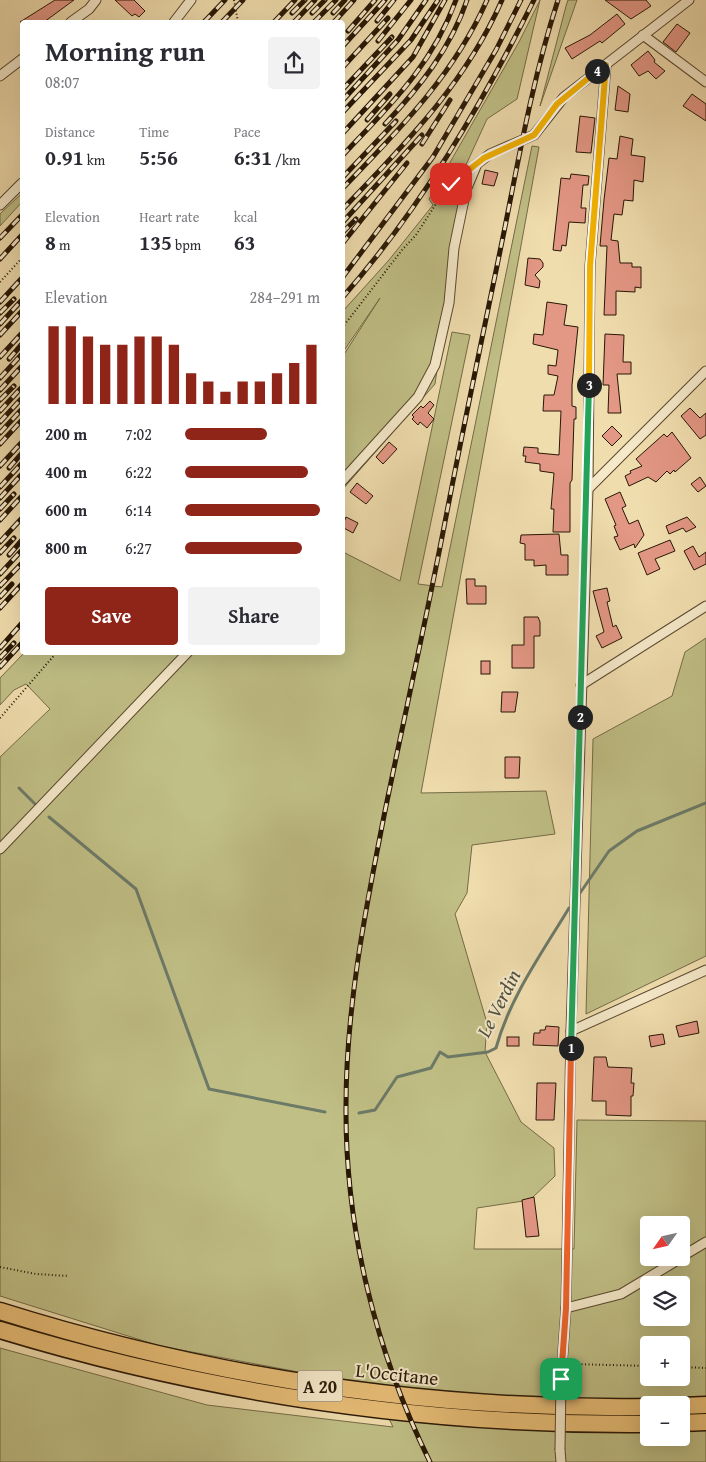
<!DOCTYPE html>
<html lang="en">
<head>
<meta charset="utf-8">
<style>
	:root { --surface:#fff; --page:#f2f2f3; --text:#2b2b33; --muted:#7c7c81; --accent:#8f2418 }
	body { margin:0; font-family:"Gentium Book Plus",serif; background:var(--page); color:var(--text); height:100vh; display:flex; flex-direction:column; font-size:19px; white-space:nowrap }
	* { box-sizing:border-box; margin:0 }
	p { font-size:16px; color:var(--muted) }
	.icon { flex:none; width:28px; height:28px; fill:none; stroke:currentColor; stroke-width:2; stroke-linecap:round; stroke-linejoin:round }
	.map { position:relative; flex:1; overflow:hidden }
	.details { position:absolute; left:20px; top:20px; width:325px; height:635px; display:flex; flex-direction:column; background:var(--surface); border-radius:5px; box-shadow:0 5px 20px #0002 }
	.details>* { flex:none }
	.needle { width:32px; rotate:236deg }
	.controls { position:absolute; left:640px; top:1216px; display:grid; gap:10px }
	.controls a { display:grid; place-items:center; width:50px; height:50px; border-radius:5px; background:var(--surface); box-shadow:0 5px 20px #0002; font-size:25px }
	.pin { position:absolute; display:grid; place-items:center; width:42px; height:42px; color:#fff; margin:-21px; border-radius:10px; box-shadow:0 2px 8px #0006 }
	.km { position:absolute; width:25px; height:25px; margin:-12px; border-radius:50%; background:#222; color:#fff; font-size:14px; line-height:25px; text-align:center }
	.round { display:grid; place-items:center; flex:none; width:52px; height:52px; border-radius:5px; background:var(--page) }
	.headline { display:flex; align-items:center; justify-content:space-between; height:85px; padding:0 25px }
	h1 { font-size:28px; font-weight:800; line-height:38px }
	.stats { display:grid; grid-template-columns:repeat(3,1fr); gap:8px; height:85px; padding:5px 25px }
	.stats div { display:grid; align-content:center }
	.stats b { font-size:21px; font-weight:800 }
	.stats small { font-size:14px; font-weight:400 }
	.stats p { font-size:14px }
	.chart { height:140px; padding:10px 25px }
	.chart p { display:flex; justify-content:space-between }
	.chart svg { width:100%; height:90px; margin-top:5px; stroke:var(--accent); stroke-width:6 }
	.action { display:flex; gap:10px; margin-top:auto; padding:10px 25px }
	.action a { flex:1; height:58px; border-radius:5px; background:var(--accent); color:#fff; font-size:20px; font-weight:800; line-height:58px; text-align:center }
	.action a+a { background:var(--page); color:var(--text) }
	ul { padding:0 25px; list-style:none; font-size:16px }
	li { display:grid; grid-template-columns:80px 60px 1fr; align-items:center; height:38px }
	li i { height:12px; border-radius:6px; background:var(--accent) }
	.map>svg:first-child { display:block }
</style>
</head>
<body>
<div class="map">
<svg width="706" height="1462" viewBox="0 0 706 1462">
	<rect width="100%" height="100%" fill="#f0ddae"/>
	<filter id="stains"><feTurbulence type="fractalNoise" baseFrequency=".004" numOctaves="4"/><feColorMatrix values="0 0 0 0 .2 0 0 0 0 .09 0 0 0 0 .02 0 0 0 .5 -.17"/></filter>
	<radialGradient id="worn" r=".72"><stop offset=".6" stop-color="#630" stop-opacity="0"/><stop offset="1" stop-color="#630" stop-opacity=".3"/></radialGradient>
	<!-- green -->
	<g fill="#c0bf86" stroke="#746b46" fill-rule="evenodd">
		<path d="M540 0 517 99 487 119 466 165 435 384 343 489V356L380 298 343 352V311L389 260 433 205 429 199 519 42Z"/>
		<path d="M568 0H577L540 106 566 6Z"/>
		<path d="M532 146 539 147 421 793 546 791 555 834 472 845 467 893 455 914 487 1023 485 1052 521 1122 554 1148 555 1176 530 1200 477 1208 474 1249H574L577 1120 706 1121V1462H0V1348L207 1405 393 1427 373 1386 160 1346 0 1296V757L50 709 26 684 14 690 0 705V678L24 653 342 652 343 552 400 581 452 332 470 335 418 584 442 587ZM649 1225H681V1258H649ZM649 1285H681V1318H649ZM649 1345H681V1378H649ZM649 1405H681V1438H649Z"/>
		<path d="M22 193V202L0 226V214Z"/>
		<path d="M706 638V956L586 1014 593 739 672 696 685 652Z"/>
	</g>
	<g fill="none" stroke-linecap="round" stroke-linejoin="round">
		<!-- stream -->
		<g stroke="#6c7a68" stroke-width="3">
			<path d="M19 788 38 807"/>
			<path d="M49 817 136 889 209 1089 325 1112"/>
			<path d="M580 893 609 851 637 831 706 803"/>
			<path d="M359 1113 375 1110 397 1077 431 1068 440 1052 448 1057 488 1052 496 1048C510 997 542 953 569 908"/>
		</g>
	</g>
	<!-- building -->
	<g fill="#e39785" stroke="#281705">
		<path d="M55 0H74L44 22H20Z"/>
		<path d="M115 0H134L145 11 139 17 135 14 132 16Z"/>
		<path d="M605 0H646L651 6 631 19Z"/>
		<path d="M617 14 625 24 602 43 600 41 572 59 565 48 590 35Z"/>
		<path d="M677 24 690 33 676 52 663 42Z"/>
		<path d="M648 51 655 60 654 62 665 71 656 79 648 71 639 76 631 65Z"/>
		<path d="M618 86 630 94 628 112 615 110Z"/>
		<path d="M692 94 706 104V121L683 106Z"/>
		<path d="M580 116 595 118 591 153 576 152Z"/>
		<path d="M620 136 633 139 631 155 645 157 643 182 634 180 633 201 624 200 622 215 614 214 611 240 618 241 620 263H632V267H641V288L635 287V292L616 291V315H604L607 246H600L604 200 609 158 617 159Z"/>
		<path d="M485 170 498 173 494 186 482 184Z"/>
		<path d="M571 174 589 176 588 185H583L581 208H586L585 223 569 222 566 246 562 245 561 251 553 250 561 178 570 179Z"/>
		<path d="M528 258 540 259 543 263V267L535 275 540 281 539 288 525 285Z"/>
		<path d="M547 302 567 305 564 325 578 327 572 385V406L576 407V419H574L572 480 570 483V532H553L554 509H551L554 473 540 471V464L525 462 526 456H523L524 447 538 448V453L559 455 561 411H543L544 395H554L558 376 548 374V365L556 366 558 350 533 344 534 334 543 335Z"/>
		<path d="M605 334 624 335 623 362H631V374H617L621 413H608L609 385H603Z"/>
		<path d="M430 401 434 405 428 413 434 419 427 428 420 422 418 425 412 419 414 417 412 415 421 406 423 408Z"/>
		<path d="M690 408 700 418 706 413V435L700 439 681 416Z"/>
		<path d="M612 426 622 436 612 446 602 436Z"/>
		<path d="M672 432 691 458 675 472 674 470 670 474 667 471 656 482 648 477 629 486 625 476 631 473 630 471 642 466 636 459 664 434 667 437Z"/>
		<path d="M389 442 397 449 383 464 376 457Z"/>
		<path d="M700 477 706 486 698 492 691 484Z"/>
		<path d="M357 483 373 496 366 504 350 492Z"/>
		<path d="M620 492 626 506 622 508 629 524 638 520 644 535 635 548 634 544 620 550 614 537 618 536 614 526 616 525 605 499Z"/>
		<path d="M346 517 358 523 353 533 342 527Z"/>
		<path d="M687 517 696 527 686 532 683 528 669 534 666 526Z"/>
		<path d="M559 534 561 555H568V575H546V565L534 566V560H525V544L520 543 521 535Z"/>
		<path d="M670 540 675 551 655 559 660 569 647 575 638 553Z"/>
		<path d="M693 546 699 557 706 552V564L694 570 684 551Z"/>
		<path d="M466 579H475V586H486V604H467Z"/>
		<path d="M607 588 610 601 607 602 613 627 616 625 622 638 602 648 596 636 604 632 593 591Z"/>
		<path d="M524 617H538L540 622V636H534V668H512V645H524Z"/>
		<rect x="481" y="661" width="9" height="13"/>
		<path d="M502 692H518L515 712H501Z"/>
		<path d="M505 757H520L519 778H505Z"/>
		<path d="M697 1021 699 1033 679 1037 676 1026Z"/>
		<path d="M546 1026 559 1027 558 1046 533 1045 534 1033H540V1030H545Z"/>
		<path d="M663 1034 665 1044 651 1047 649 1036Z"/>
		<rect x="507" y="1037" width="12" height="9"/>
		<path d="M594 1057H606L608 1067 632 1068 631 1083H634L633 1096H631V1116L606 1115V1101H592Z"/>
		<path d="M537 1083H556L554 1120H536Z"/>
		<path d="M534 1197 539 1236 526 1237 522 1200Z"/>
	</g>
	<g fill="none" stroke-linecap="round" stroke-linejoin="round">
		<!-- street casing -->
		<g stroke="#5a482f" stroke-width="11">
			<g id="street">
				<path d="M71 22 89 9 96 0"/>
				<path d="M174 22 191 0"/>
				<path d="M643 35 706 82"/>
				<path d="M0 76 22 59"/>
				<path d="M0 205 22 183"/>
				<path d="M342 481 418 397 435 365 449 303 454 248 466 190 477 164 490 154 534 135 564 97 689 0"/>
				<path d="M588 489 706 371"/>
				<path d="M581 685 706 606"/>
				<path d="M0 849 188 652"/>
				<path d="M571 1031 706 970"/>
				<path d="M681 1257 706 1242"/>
				<path d="M566 1308 621 1294 681 1258"/>
				<path d="M561 1379 566 1308 571 1031 588 489 590 266 606 65"/>
				<path d="M560 1450 561 1462"/>
			</g>
		</g>
		<!-- highway casing -->
		<g stroke="#281705" stroke-width="19">
			<g id="highway">
				<path d="M0 1311C210 1377 429 1410 649 1407"/>
				<path d="M0 1330C211 1394 429 1426 649 1424"/>
				<path d="M681 1406 706 1405"/>
				<path d="M681 1423 706 1422"/>
			</g>
		</g>
		<!-- path -->
		<g stroke="#281705" stroke-width="2" stroke-dasharray="1 2.5" stroke-linecap="butt">
			<path d="M234 0 238 22"/>
			<path d="M0 282 22 258"/>
			<path d="M342 328 402 250 416 235 441 196 461 174"/>
			<path d="M0 718 57 652"/>
			<path d="M0 1267 36 1274 69 1276"/>
			<path d="M571 1364 649 1366"/>
			<path d="M681 1367 706 1368"/>
		</g>
		<!-- street -->
		<use href="#street" stroke="#f5e9ca" stroke-width="9"/>
		<!-- highway -->
		<use href="#highway" stroke="#e8be77" stroke-width="16"/>
		<!-- rail casing -->
		<g stroke="#281705" stroke-width="5">
			<g id="rail">
				<path d="M292 13 305 0"/>
				<path d="M312 13 325 0"/>
				<path d="M333 13 345 0"/>
				<path d="M377 21 394 0"/>
				<path d="M204 22 225 0"/>
				<path d="M222 22 243 0"/>
				<path d="M274 22 295 0"/>
				<path d="M294 22 315 0"/>
				<path d="M314 22 336 0"/>
				<path d="M334 22 354 0"/>
				<path d="M348 31 375 0"/>
				<path d="M378 41 411 0"/>
				<path d="M342 47 385 0"/>
				<path d="M342 68 388 18"/>
				<path d="M342 90 392 37"/>
				<path d="M342 101 398 40 426 0"/>
				<path d="M342 113 411 40 438 0"/>
				<path d="M367 120 390 94"/>
				<path d="M385 124C419 88 451 48 467 0"/>
				<path d="M342 134 413 57 445 0"/>
				<path d="M422 144 450 100"/>
				<path d="M342 156C389 106 432 66 456 0"/>
				<path d="M342 178 396 121"/>
				<path d="M342 189C398 131 454 75 487 0"/>
				<path d="M342 210C404 145 466 83 502 0"/>
				<path d="M342 223 422 135"/>
				<path d="M342 233 356 219"/>
				<path d="M0 238 22 215"/>
				<path d="M342 244 407 163"/>
				<path d="M0 259 22 235"/>
				<path d="M342 278 433 157 496 50 521 0"/>
				<path d="M342 298C421 208 481 106 534 0"/>
				<path d="M0 302 22 278"/>
				<path d="M0 313 14 299"/>
				<path d="M0 324 22 300"/>
				<path d="M0 335 22 311"/>
				<path d="M0 357 22 333"/>
				<path d="M9 359 22 344"/>
				<path d="M0 378 22 354"/>
				<path d="M0 390 22 366"/>
				<path d="M0 400 14 386"/>
				<path d="M0 411 22 387"/>
				<path d="M0 422 22 398"/>
				<path d="M0 433 22 409"/>
				<path d="M0 444 22 420"/>
				<path d="M0 466 22 442"/>
				<path d="M9 468 22 453"/>
				<path d="M0 487 22 463"/>
				<path d="M0 498 22 474"/>
				<path d="M0 509 14 494"/>
				<path d="M0 520 22 496"/>
				<path d="M0 542 22 518"/>
				<path d="M0 553 14 538"/>
				<path d="M9 555 22 540"/>
				<path d="M0 574 22 550"/>
				<path d="M0 586 22 563"/>
				<path d="M0 597 12 584"/>
				<path d="M0 608 22 584"/>
				<path d="M0 648 22 623"/>
				<path d="M0 658 14 643"/>
				<path d="M0 667 22 643"/>
				<path d="M430 1462C376 1352 345 1229 346 1106 346 1008 365 912 384 816 404 718 426 620 445 522 464 423 485 325 505 227 520 151 534 74 558 0"/>
			</g>
		</g>
		<!-- rail -->
		<use href="#rail" stroke="#f5e9ca" stroke-width="3" stroke-dasharray="9" stroke-linecap="butt"/>
		<!-- street-bridge casing -->
		<g stroke="#5a482f" stroke-width="11" stroke-linecap="butt">
			<path id="street-bridge" d="M560 1450 561 1379"/>
		</g>
		<!-- street-bridge -->
		<use href="#street-bridge" stroke="#f5e9ca" stroke-width="9"/>
	</g>
	<g fill="none" stroke-linecap="round" stroke-linejoin="round">
		<!-- split-1 casing -->
		<g stroke="#fff" stroke-width="10">
			<path id="split-1" d="M561 1379 566 1308 571 1048"/>
		</g>
		<!-- split-2 casing -->
		<g stroke="#fff" stroke-width="10">
			<path id="split-2" d="M571 1048 580 717"/>
		</g>
		<!-- split-3 casing -->
		<g stroke="#fff" stroke-width="10">
			<path id="split-3" d="M580 717 589 385"/>
		</g>
		<!-- split-4 casing -->
		<g stroke="#fff" stroke-width="10">
			<path id="split-4" d="M589 385 590 266 606 65 597 71"/>
		</g>
		<!-- split-5 casing -->
		<g stroke="#fff" stroke-width="10">
			<path id="split-5" d="M451 184 484 158 534 135 557 104 597 71"/>
		</g>
		<!-- split-1 -->
		<use href="#split-1" stroke="#f0652b" stroke-width="6"/>
		<!-- split-2 -->
		<use href="#split-2" stroke="#22a559" stroke-width="6"/>
		<!-- split-3 -->
		<use href="#split-3" stroke="#22a559" stroke-width="6"/>
		<!-- split-4 -->
		<use href="#split-4" stroke="#f5b400" stroke-width="6"/>
		<!-- split-5 -->
		<use href="#split-5" stroke="#f5b400" stroke-width="6"/>
	</g>
	<g text-anchor="middle" dominant-baseline="central" stroke-width="4" stroke-linejoin="round" paint-order="stroke">
		<!-- shield labels -->
		<rect fill="#f5e9ca" stroke="#665640" stroke-width="1" x="297.5" y="1370.5" width="45" height="31" rx="4"/>
		<g font-size="18" font-weight="bold" fill="#281705">
			<text x="320" y="1386">A 20</text>
		</g>
		<!-- street labels -->
		<g font-size="19" fill="#281705" stroke="#f5e9ca">
			<text transform="translate(397 1374) rotate(6)">L'Occitane</text>
		</g>
		<!-- water labels -->
		<g font-size="20" font-style="italic" fill="#50513f" stroke="#f5e9ca">
			<text transform="translate(498 1003) rotate(-63)">Le Verdin</text>
		</g>
	</g>
	<rect width="100%" height="100%" filter="url(#stains)"/>
	<rect width="100%" height="100%" fill="url(#worn)"/>
</svg>
<div class="controls">
<a><svg class="needle" viewBox="-14 -14 28 28"><path d="M0-13l5 13h-10z" fill="#e53935"/><path d="M0 13l5-13h-10z" fill="#7c7c81"/></svg></a>
<a><svg class="icon" aria-label="layers" viewBox="0 0 24 24"><path d="M12 4l9 5-9 5-9-5zM3 14l9 5 9-5"/></svg></a>
<a>+</a>
<a>−</a>
</div>
<div class="pin" style="left:561px;top:1379px;background:#1e9e55"><svg class="icon" aria-label="arrive" viewBox="0 0 24 24"><path d="M6 21V4h12l-3 4 3 4H6"/></svg></div>
<div class="pin" style="left:451px;top:184px;background:#d93025"><svg class="icon" aria-label="check" viewBox="0 0 24 24"><path d="M5 12l5 5 9-10"/></svg></div>
<b class="km" style="left:571px;top:1048px">1</b>
<b class="km" style="left:580px;top:717px">2</b>
<b class="km" style="left:589px;top:385px">3</b>
<b class="km" style="left:597px;top:71px">4</b>
<section class="details">
<div class="headline"><div><h1>Morning run</h1><p>08:07</p></div><a class="round"><svg class="icon" aria-label="share" viewBox="0 0 24 24"><path d="M12 15V3M7 8l5-5 5 5M5 13v7h14v-7"/></svg></a></div>
<div class="stats">
<div><p>Distance</p><b>0.91<small> km</small></b></div>
<div><p>Time</p><b>5:56</b></div>
<div><p>Pace</p><b>6:31<small> /km</small></b></div>
</div>
<div class="stats">
<div><p>Elevation</p><b>8<small> m</small></b></div>
<div><p>Heart rate</p><b>135<small> bpm</small></b></div>
<div><p>kcal</p><b>63</b></div>
</div>
<div class="chart"><p><span>Elevation</span>284–291 m</p>
<svg viewBox="0 0 160 44" preserveAspectRatio="none"><path d="M5 44V6M15 44V6M25 44V11M35 44V15M45 44V15M55 44V11M65 44V11M75 44V15M85 44V29M95 44V33M105 44V38M115 44V33M125 44V33M135 44V29M145 44V24M155 44V15"/></svg>
</div>
<ul>
<li><b>200 m</b>7:02<i style="width:61%"></i></li>
<li><b>400 m</b>6:22<i style="width:91%"></i></li>
<li><b>600 m</b>6:14<i style="width:100%"></i></li>
<li><b>800 m</b>6:27<i style="width:87%"></i></li>
</ul>
<div class="action"><a>Save</a><a>Share</a></div>
</section>
</div>
</body>
</html>
